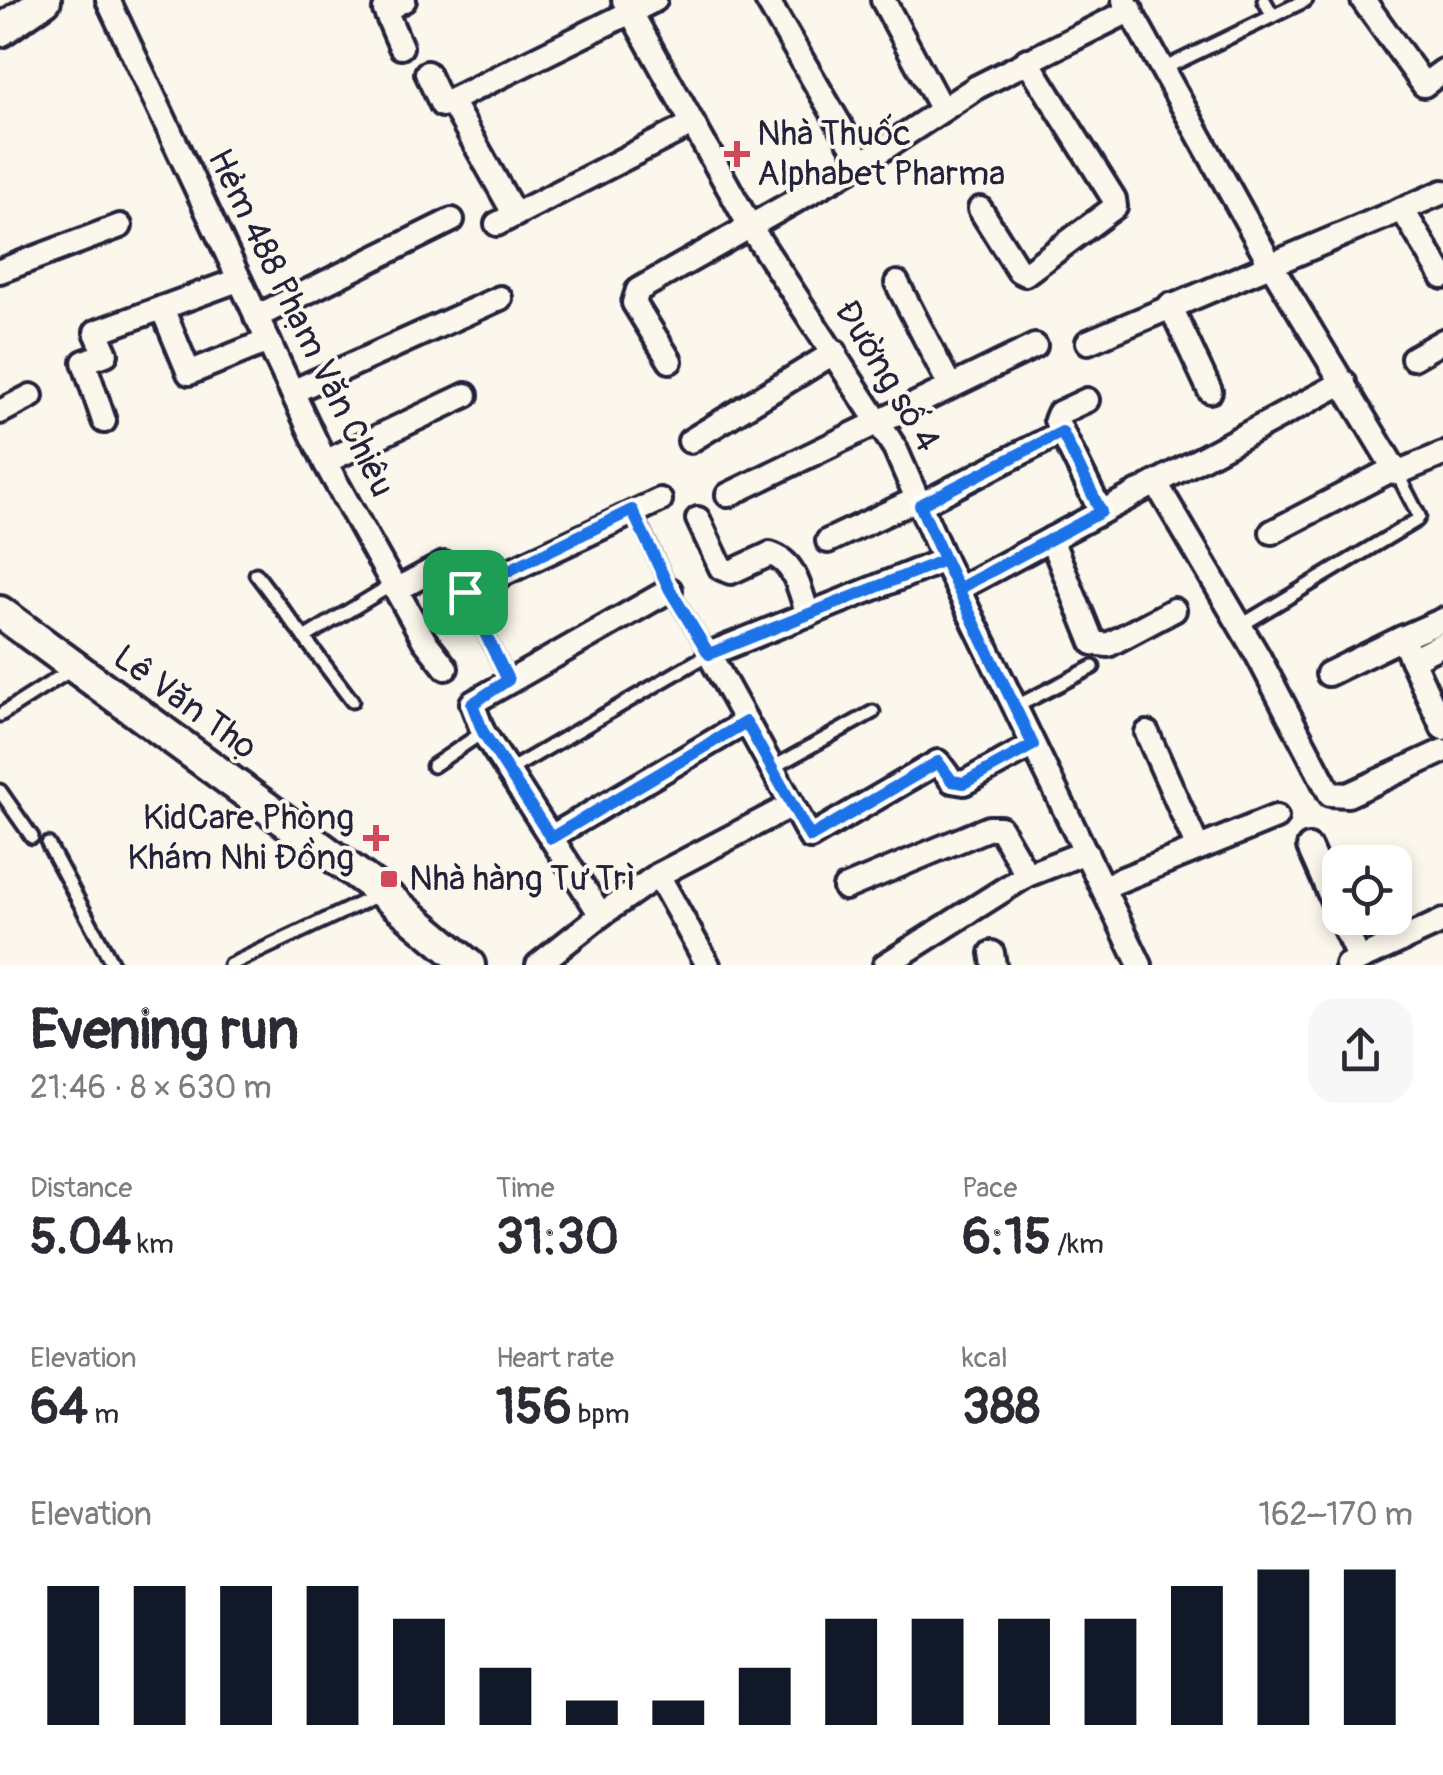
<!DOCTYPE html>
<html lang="en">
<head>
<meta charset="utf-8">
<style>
	:root { --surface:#fff; --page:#f7f7f7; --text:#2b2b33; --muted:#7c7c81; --accent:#111827 }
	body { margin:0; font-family:Pangolin,sans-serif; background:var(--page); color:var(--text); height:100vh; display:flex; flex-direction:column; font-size:38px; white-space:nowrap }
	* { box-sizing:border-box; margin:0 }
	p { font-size:32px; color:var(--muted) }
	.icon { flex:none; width:55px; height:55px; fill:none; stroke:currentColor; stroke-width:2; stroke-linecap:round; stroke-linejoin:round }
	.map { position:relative; height:965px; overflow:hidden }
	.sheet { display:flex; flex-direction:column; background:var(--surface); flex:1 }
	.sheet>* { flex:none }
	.tools { position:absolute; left:1322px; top:845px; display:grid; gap:20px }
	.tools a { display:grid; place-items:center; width:90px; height:90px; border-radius:20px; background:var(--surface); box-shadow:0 5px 15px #0003; font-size:50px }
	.pin { position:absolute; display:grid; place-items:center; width:85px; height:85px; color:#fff; margin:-42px; border-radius:20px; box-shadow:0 5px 15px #0006 }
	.round { display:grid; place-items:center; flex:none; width:105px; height:105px; border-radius:30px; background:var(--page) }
	.overview { display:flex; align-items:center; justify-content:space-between; height:170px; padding:0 30px }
	h1 { font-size:55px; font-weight:700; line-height:75px }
	.figures { display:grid; grid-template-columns:repeat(3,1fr); gap:15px; height:170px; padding:10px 30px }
	.figures div { display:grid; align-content:center }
	.figures b { font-size:50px; font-weight:700 }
	.figures small { font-size:28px; font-weight:400 }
	.figures p { font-size:28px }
	.chart { height:280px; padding:20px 30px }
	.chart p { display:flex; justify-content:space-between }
	.chart svg { width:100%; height:180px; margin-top:10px; stroke:var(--accent); stroke-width:6 }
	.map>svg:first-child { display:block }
</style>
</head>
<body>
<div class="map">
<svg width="1443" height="965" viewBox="0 0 1443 965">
	<rect width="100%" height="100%" fill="#fbf7ec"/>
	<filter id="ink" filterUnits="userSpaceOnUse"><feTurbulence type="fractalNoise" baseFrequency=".01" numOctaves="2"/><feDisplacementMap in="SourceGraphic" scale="20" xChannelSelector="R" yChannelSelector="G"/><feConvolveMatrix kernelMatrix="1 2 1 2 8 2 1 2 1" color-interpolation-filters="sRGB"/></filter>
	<g filter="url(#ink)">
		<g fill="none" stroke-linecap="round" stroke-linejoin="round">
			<!-- lane casing -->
			<g stroke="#22223b" stroke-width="19">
				<g id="lane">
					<path d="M1264 0 1273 16"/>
					<path d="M1163 69 1306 0"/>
					<path d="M256 574 352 701"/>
					<path d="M465 592 508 680"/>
					<path d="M1240 626 1417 520 1419 516 1397 473"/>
					<path d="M304 638 393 584"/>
					<path d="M1015 707 1093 667"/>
					<path d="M0 715 74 668"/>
					<path d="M433 766 483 732"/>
					<path d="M772 768 873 712"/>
					<path d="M508 771 709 654 670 590 633 510"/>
					<path d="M0 791 32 837"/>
					<path d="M48 844 113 965"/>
					<path d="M230 965 380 894"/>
				</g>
			</g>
			<!-- street casing -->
			<g stroke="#22223b" stroke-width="30">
				<g id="street">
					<path d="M108 0 327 466 424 640 446 668"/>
					<path d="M624 0 751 228 895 448 944 560 1140 965"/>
					<path d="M767 0 862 163"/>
					<path d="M883 0 942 110"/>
					<path d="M1124 0 1270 263 1397 473 1443 454"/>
					<path d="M1363 0 1424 85 1443 71"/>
					<path d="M401 47 385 10 404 0"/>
					<path d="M427 73 442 105 655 0"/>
					<path d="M451 101 515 215"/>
					<path d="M980 209 1019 271 1025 274 1115 207 1114 199 1027 60"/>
					<path d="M1402 209 1443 277"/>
					<path d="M497 224 690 125"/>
					<path d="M0 271 120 226"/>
					<path d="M897 283 950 386"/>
					<path d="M1170 305 1210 391"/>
					<path d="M162 308 189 373 268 341"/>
					<path d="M256 317 452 220"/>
					<path d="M1088 342 1443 192"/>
					<path d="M1413 358 1443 341"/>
					<path d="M670 361 634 303 638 290 862 163 977 87 1131 10"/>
					<path d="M292 392 500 298"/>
					<path d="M1087 400 1059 413 1056 420 1101 512"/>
					<path d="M0 412 31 396"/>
					<path d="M104 421 84 362 106 354 96 332 238 280"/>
					<path d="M690 441 835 352"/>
					<path d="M325 462 466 395"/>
					<path d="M1156 483 1258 656 1330 794 1348 795 1443 751"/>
					<path d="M728 495 1035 346"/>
					<path d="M920 505 1062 432"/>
					<path d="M698 519 721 568 731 572 770 554C796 562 800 591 808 615"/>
					<path d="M1272 532 1395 468"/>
					<path d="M1051 539 1093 643 1108 645 1174 610"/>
					<path d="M828 541 917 499"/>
					<path d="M944 560 709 654 810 837 938 762 952 781 964 783 1033 745"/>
					<path d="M958 589 1344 382"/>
					<path d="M396 590 444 564 452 566 465 592 660 500"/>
					<path d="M1402 638 1443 620"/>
					<path d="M1412 660 1443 644"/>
					<path d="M1328 674 1402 638 1443 728"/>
					<path d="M1147 733 1197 846"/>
					<path d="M551 837 746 722"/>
					<path d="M1309 847 1340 917"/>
					<path d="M658 875 708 965"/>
					<path d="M1103 887 1276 817"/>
					<path d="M845 888 989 828H1000L1027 875"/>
					<path d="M601 915 658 875 792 805"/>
					<path d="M1340 918 1359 959"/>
					<path d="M992 953 994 965"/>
					<path d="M538 965 601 915 483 732 472 703 670 590"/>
					<path d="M885 965 1027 875 1086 852"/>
					<path d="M1347 965 1443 921"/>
				</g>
			</g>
			<!-- secondary casing -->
			<g stroke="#22223b" stroke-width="38">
				<g id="secondary">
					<path d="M0 31 45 0"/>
					<path d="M0 612 383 893 469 965"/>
				</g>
			</g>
			<!-- lane -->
			<use href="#lane" stroke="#fbf7ec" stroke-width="11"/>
			<!-- street -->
			<use href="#street" stroke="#fbf7ec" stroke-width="22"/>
			<!-- secondary -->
			<use href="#secondary" stroke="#fbf7ec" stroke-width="30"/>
		</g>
	</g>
	<g fill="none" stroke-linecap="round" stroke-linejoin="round" filter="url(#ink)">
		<!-- route casing -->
		<g stroke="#fff" stroke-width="20">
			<path id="route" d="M465 592 632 510 670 590 709 654 944 560 958 589 1101 512 1062 432 920 505C955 586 995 665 1033 745L964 783 952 781 938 762 810 837 746 722 551 838 483 732 472 704 508 680 465 592"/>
		</g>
		<!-- route -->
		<use href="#route" stroke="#1a73e8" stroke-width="12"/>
	</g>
	<!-- markers -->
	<g fill="#d1495b" stroke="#fbf7ec" stroke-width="4">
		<path d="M732 139h10v10h10v10h-10v10h-10v-10h-10v-10h10z"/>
		<path d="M371 823h10v10h10v10h-10v10h-10v-10h-10v-10h10z"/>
		<rect x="379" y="869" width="20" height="20" rx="5"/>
	</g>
	<g text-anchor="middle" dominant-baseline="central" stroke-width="8" stroke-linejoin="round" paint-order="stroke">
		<!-- poi labels -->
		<g font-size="35" fill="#22223b" stroke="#fbf7ec" text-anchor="start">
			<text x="757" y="134">Nhà Thuốc<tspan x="757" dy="40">Alphabet Pharma</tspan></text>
			<text x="354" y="818" text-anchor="end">KidCare Phòng<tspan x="354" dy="40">Khám Nhi Đồng</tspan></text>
			<text x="409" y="879">Nhà hàng Tư Trì</text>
		</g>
		<!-- street labels -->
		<g font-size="35" fill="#22223b" stroke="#fbf7ec">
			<text transform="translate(301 323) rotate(64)">Hẻm 488 Phạm Văn Chiêu</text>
			<text transform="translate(887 376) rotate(59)">Đường số 4</text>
			<text transform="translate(186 703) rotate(36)">Lê Văn Thọ</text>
		</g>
	</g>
</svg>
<div class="tools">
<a><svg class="icon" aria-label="locate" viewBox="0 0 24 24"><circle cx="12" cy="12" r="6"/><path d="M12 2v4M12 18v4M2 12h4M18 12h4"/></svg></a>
</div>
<div class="pin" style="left:465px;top:592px;background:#1e9e55"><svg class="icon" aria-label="arrive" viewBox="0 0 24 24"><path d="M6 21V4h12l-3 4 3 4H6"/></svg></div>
</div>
<section class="sheet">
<div class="overview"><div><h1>Evening run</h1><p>21:46 · 8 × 630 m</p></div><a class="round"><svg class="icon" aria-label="share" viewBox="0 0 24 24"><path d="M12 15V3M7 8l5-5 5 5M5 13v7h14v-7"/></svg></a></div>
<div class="figures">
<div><p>Distance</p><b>5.04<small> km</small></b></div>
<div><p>Time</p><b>31:30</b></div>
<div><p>Pace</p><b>6:15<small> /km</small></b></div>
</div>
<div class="figures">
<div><p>Elevation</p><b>64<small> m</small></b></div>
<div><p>Heart rate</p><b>156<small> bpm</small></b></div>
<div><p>kcal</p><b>388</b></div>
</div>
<div class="chart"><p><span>Elevation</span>162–170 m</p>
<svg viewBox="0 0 160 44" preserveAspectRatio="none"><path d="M5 44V10M15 44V10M25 44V10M35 44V10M45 44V18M55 44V30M65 44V38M75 44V38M85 44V30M95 44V18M105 44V18M115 44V18M125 44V18M135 44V10M145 44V6M155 44V6"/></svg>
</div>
</section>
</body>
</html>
